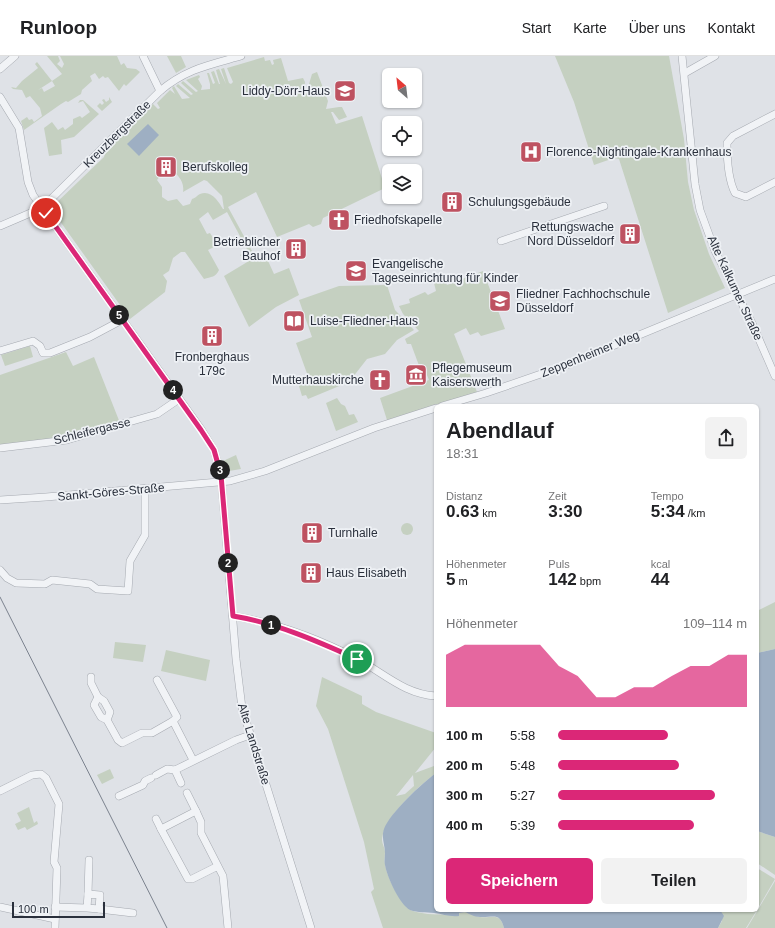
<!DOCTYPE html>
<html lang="de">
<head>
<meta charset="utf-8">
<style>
	:root { --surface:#fff; --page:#f2f2f2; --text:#202124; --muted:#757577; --line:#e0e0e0; --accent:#db2777 }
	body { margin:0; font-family:Helvetica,sans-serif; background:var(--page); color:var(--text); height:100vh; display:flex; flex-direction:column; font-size:15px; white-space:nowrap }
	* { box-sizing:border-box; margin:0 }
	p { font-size:13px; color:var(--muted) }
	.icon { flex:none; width:22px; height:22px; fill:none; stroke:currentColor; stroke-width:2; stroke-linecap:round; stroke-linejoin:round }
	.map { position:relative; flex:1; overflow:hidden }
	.panel { position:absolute; left:434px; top:348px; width:325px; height:508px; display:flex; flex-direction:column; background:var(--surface); border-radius:6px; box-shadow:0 1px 3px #0004 }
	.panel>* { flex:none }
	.needle { width:26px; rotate:332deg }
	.fabs { position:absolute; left:382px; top:12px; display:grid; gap:8px }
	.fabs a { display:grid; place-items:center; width:40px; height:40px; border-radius:6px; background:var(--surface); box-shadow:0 1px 3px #0004; font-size:20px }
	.scale { position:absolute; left:12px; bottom:10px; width:93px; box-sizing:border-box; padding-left:4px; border:2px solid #2a303c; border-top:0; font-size:11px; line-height:14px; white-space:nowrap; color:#2a303c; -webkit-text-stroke:3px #eef1f5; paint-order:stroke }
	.pin { position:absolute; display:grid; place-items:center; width:34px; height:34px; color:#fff; margin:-17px; border:2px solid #fff; border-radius:50%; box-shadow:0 1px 4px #0007 }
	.km { position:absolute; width:20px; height:20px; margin:-10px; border-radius:50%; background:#222; color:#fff; font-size:11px; line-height:20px; text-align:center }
	.round { display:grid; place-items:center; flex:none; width:42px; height:42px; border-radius:6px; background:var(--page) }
	.summary { display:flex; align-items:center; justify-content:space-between; height:68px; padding:0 12px }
	h1 { font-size:22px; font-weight:700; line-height:30px }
	.figures { display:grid; grid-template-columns:repeat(3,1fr); gap:6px; height:68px; padding:4px 12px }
	.figures div { display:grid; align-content:center }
	.figures b { font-size:17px; font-weight:700 }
	.figures small { font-size:11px; font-weight:400 }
	.figures p { font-size:11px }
	.chart { height:112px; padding:8px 12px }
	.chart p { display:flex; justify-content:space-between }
	.chart svg { width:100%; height:72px; margin-top:4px; fill:var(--accent); opacity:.7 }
	.action { display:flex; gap:8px; margin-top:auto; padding:8px 12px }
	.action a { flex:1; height:46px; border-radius:6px; background:var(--accent); color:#fff; font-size:16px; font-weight:700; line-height:46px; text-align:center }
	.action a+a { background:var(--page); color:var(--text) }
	ul { padding:0 12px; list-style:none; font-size:13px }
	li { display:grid; grid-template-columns:64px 48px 1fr; align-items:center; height:30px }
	li i { height:10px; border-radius:5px; background:var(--accent) }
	header { display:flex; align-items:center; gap:24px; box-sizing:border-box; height:56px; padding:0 20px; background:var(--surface); border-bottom:1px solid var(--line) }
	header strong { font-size:19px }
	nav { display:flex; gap:22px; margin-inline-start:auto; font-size:14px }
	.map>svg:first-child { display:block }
</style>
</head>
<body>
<header>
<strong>Runloop</strong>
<nav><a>Start</a><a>Karte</a><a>Über uns</a><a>Kontakt</a></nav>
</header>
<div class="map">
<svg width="775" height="872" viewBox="0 0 775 872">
	<rect width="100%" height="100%" fill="#dfe2e7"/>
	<!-- green -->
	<g fill="#c5d0c1" fill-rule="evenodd">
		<path d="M47 0H58L60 5 57 8 62 12 64 8 60 0H117L121 9 124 7 127 12 136 13 140 16 126 30 124 28 119 35 108 21 105 22 103 20 99 23 95 17 90 20 92 25 82 34 81 38 68 46 66 45 61 48 24 74 21 65 27 61 29 64 32 63 34 66 42 60 40 52 30 40 26 42 22 34 13 33 11 31 16 32 22 25 38 12 35 8 37 6 52 25 62 18ZM52 25 55 30 44 36 42 32 38 34Z"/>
		<path d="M167 0H181L186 11 176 17Z"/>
		<path d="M555 0H669L684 83 688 126 694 154 709 198 725 232 668 257 619 103 614 102 594 109 574 46Z"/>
		<path d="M264 1 265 5 270 4 272 9 274 8 273 4 281 2 288 25 303 22 305 26 304 36 306 38 313 35 309 28 312 18 317 16 328 45 326 53 339 51H342L347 61 339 64 333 56H331L336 68 362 60 385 132 323 162 321 168 313 171 309 168 277 181 256 136 228 151 252 195 242 201 240 199 248 195 227 156 213 164 208 156 199 163 207 178 210 177 215 185 221 182 224 186 208 194 219 214C216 221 211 221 204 223L185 196H181L173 202 169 215 163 219 167 225 165 236 130 263 52 154 53 150 104 101C107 88 140 59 153 48L158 53 160 52 157 47 170 34 175 38 172 32 174 30 182 43 190 42 176 30 178 28 191 39 193 38 181 27 183 25 196 36 198 35 186 24 199 19 200 21 198 23 202 30 201 34 210 33V28L207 17H209L213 28 215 27 211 16 214 15 219 28H220L216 14 219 13 226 28 221 13 224 12 229 27 231 28 233 26 227 12ZM168 110C176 118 185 124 183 136L204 124 207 125 222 140 224 153H223C219 146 211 133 200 138 196 140 196 142 192 143L190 148 183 150 177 143 168 145 162 141V131L157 124Z"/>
		<path d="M109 41 112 46 102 55 97 50 100 47 102 49 104 47 102 44 104 43 106 46 109 44Z"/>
		<path d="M80 44H83L99 58 74 81 61 84 62 98 49 100 44 72 52 66 58 74 63 71 65 74 73 68V63L80 60 82 62 90 56 83 45 78 47Z"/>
		<path d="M264 196 274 218 289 212 299 239 276 251 249 271 224 220Z"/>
		<path d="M483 215 505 273 481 280 478 276 470 279 466 272 454 278 477 336 387 364 380 342 429 324 425 314 421 315 411 288H407L405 283 419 275 403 258 399 250 410 247 409 243 425 236 428 239 436 235 434 227 444 224 447 229Z"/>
		<path d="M387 229 395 254 414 274 397 284 385 298 367 303 349 326 308 343 306 339 302 340 299 330 309 323 296 287 312 281 299 244 339 230Z"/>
		<path d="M30 290 33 301 5 310 1 299Z"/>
		<path d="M66 296 73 310 94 301 120 367 50 383 0 389V319Z"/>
		<path d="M337 342 341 348 345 350 349 359 354 358 358 366 336 375 326 347Z"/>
		<path d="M236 399 241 413 229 415 223 405Z"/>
		<circle cx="407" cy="473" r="6"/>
		<path d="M775 546V593L757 597V555Z"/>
		<path d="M115 586 146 589 143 606 113 602Z"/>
		<path d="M166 594 210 604 206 625 161 615Z"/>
		<path d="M322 621 362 640V648L376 656 436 677V691L415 717 434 710H436V717C419 730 383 762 382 784 382 788 385 792 385 796 385 800 384 804 385 808 386 819 400 847 409 853 418 859 443 859 454 858 458 858 462 856 466 856 471 857 475 860 480 861 491 863 500 855 504 872H383L371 836 374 833 364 786 328 673 316 650ZM413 719 414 730 405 738 396 740Z"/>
		<path d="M110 713 114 722 102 728 97 719Z"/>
		<path d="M29 751 34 767 37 765 38 768 27 774 25 771 18 774 15 768 21 765 17 757Z"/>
		<path d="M757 775 775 781V819L757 807Z"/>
		<path d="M757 812 775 823 757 854Z"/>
		<path d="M775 825V872H747Z"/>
		<path d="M720 854H757L746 872H718L722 865Z"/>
	</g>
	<!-- water -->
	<g fill="#9eafc3">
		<path d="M148 68 159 79 139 100 127 88Z"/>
		<path d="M775 593V781L757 775V597Z"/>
		<path d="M436 717V854H720L724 860 718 872H504C500 855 492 862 480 861 474 861 470 858 465 856L459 857V860C449 861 443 858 434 857 426 856 418 857 410 854 400 849 387 821 385 809 384 805 385 801 385 797 385 789 381 782 384 773 390 757 421 728 436 717Z"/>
	</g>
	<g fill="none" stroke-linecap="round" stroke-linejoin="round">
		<!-- minor casing -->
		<g stroke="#a5a9b0" stroke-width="8">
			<g id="minor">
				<path d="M143 0 160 35"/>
				<path d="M682 0 695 128 700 154 715 195 752 267 775 320"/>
				<path d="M0 13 15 0"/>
				<path d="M685 17 715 0"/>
				<path d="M0 41 19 72 28 126 33 139 201 373 214 394 221 419 236 603 242 652 311 872"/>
				<path d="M775 58 733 80 727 87C727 103 728 123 735 137L746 141 775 126"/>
				<path d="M0 170 42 152 160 35C186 13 209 9 241 0"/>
				<path d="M501 185 604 150"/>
				<path d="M0 295 33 285 40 290 43 297H50L90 281 122 264"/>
				<path d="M442 350 486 337 564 310 775 223"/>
				<path d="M0 392 67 384 87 378 157 358 179 343"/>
				<path d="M0 444 46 441 230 425 265 415 374 372 436 352"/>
				<path d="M0 514 7 522 16 527 45 528 52 524 90 528 97 533 128 535 130 505 145 479V433"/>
				<path d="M233 560C275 567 319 583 357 603 384 617 404 638 436 640"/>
				<path d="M91 621V627L98 641"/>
				<path d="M157 624 177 661 173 665 193 704"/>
				<path d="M107 664 101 661 94 649 98 641 104 645 110 656 107 664 118 684 122 687 142 677H152L173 665"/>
				<path d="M175 714 181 727"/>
				<path d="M156 719 167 713 175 714 236 684 250 679"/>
				<path d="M0 735 32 719 41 718 46 722 59 748 54 806 57 812 55 872"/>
				<path d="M187 737 196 755"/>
				<path d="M119 740 143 729 145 725 151 722"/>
				<path d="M156 763 161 773"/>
				<path d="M218 810 192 823H188L161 773 196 755 201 766V777L223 820 228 872"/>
				<path d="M88 838 89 804"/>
				<path d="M0 851 55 863"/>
				<path d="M55 851 87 852 88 838 100 839 99 853 87 852"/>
				<path d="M99 853 133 857"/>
			</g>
		</g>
		<!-- minor -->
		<use href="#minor" stroke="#f1f3f6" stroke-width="7"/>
		<!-- tram -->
		<path stroke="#7b828e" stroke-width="1" d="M0 541 167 872"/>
	</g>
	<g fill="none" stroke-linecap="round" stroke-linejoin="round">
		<!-- route casing -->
		<g stroke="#fff" stroke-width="8">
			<path id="route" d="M46 157 201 374 214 394 221 419 233 560C276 567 317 585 357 603"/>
		</g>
		<!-- route -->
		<use href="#route" stroke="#db2777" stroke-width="5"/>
	</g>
	<!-- icons -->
	<defs>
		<g id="school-square" transform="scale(1.15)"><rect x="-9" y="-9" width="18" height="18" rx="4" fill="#be5261" stroke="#eef1f5"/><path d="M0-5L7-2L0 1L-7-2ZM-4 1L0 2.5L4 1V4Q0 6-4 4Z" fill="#fff"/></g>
		<g id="hospital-square" transform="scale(1.15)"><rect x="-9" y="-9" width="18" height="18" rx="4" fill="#be5261" stroke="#eef1f5"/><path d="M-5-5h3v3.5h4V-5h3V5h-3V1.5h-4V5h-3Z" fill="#fff"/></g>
		<g id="building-square" transform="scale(1.15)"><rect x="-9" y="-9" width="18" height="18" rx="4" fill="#be5261" stroke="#eef1f5"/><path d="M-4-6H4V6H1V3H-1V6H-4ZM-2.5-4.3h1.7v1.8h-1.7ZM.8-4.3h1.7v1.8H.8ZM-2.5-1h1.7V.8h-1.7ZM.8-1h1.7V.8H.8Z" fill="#fff"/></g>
		<g id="church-square" transform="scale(1.15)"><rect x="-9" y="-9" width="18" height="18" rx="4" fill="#be5261" stroke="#eef1f5"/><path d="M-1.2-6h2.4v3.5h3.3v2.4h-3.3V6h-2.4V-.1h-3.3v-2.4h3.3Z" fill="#fff"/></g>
		<g id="university-square" transform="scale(1.15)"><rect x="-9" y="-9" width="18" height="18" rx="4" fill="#be5261" stroke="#eef1f5"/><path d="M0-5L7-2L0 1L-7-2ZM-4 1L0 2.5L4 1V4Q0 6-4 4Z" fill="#fff"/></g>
		<g id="library-square" transform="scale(1.15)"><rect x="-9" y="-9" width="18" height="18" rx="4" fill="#be5261" stroke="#eef1f5"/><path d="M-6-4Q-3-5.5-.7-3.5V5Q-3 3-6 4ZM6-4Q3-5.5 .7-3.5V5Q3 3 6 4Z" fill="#fff"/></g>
		<g id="museum-square" transform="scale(1.15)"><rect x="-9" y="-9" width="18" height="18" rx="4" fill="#be5261" stroke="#eef1f5"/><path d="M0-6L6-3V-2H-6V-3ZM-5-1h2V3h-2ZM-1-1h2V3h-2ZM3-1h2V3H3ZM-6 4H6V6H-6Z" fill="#fff"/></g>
	</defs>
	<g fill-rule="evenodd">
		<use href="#school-square" x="345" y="35"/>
		<use href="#hospital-square" x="531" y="96"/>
		<use href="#building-square" x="166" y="111"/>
		<use href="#building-square" x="452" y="146"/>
		<use href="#church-square" x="339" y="164"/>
		<use href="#building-square" x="630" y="178"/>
		<use href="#building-square" x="296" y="193"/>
		<use href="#school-square" x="356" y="215"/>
		<use href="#university-square" x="500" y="245"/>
		<use href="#library-square" x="294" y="265"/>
		<use href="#building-square" x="212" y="280"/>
		<use href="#museum-square" x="416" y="319"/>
		<use href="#church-square" x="380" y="324"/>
		<use href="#building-square" x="312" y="477"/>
		<use href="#building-square" x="311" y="517"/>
	</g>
	<g text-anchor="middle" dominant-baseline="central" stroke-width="3.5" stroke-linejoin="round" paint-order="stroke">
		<!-- poi labels -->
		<g font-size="12" fill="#2a303c" stroke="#eef1f5" text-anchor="start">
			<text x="330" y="35" text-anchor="end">Liddy-Dörr-Haus</text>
			<text x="546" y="96">Florence-Nightingale-Krankenhaus</text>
			<text x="182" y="111">Berufskolleg</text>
			<text x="468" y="146">Schulungsgebäude</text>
			<text x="354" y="164">Friedhofskapelle</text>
			<text x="614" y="171" text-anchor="end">Rettungswache<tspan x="614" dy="14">Nord Düsseldorf</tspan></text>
			<text x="280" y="186" text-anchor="end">Betrieblicher<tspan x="280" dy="14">Bauhof</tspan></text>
			<text x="372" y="208">Evangelische<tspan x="372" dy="14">Tageseinrichtung für Kinder</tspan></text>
			<text x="516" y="238">Fliedner Fachhochschule<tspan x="516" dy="14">Düsseldorf</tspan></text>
			<text x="310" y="265">Luise-Fliedner-Haus</text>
			<text x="212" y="301" text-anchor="middle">Fronberghaus<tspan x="212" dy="14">179c</tspan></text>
			<text x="432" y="312">Pflegemuseum<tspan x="432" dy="14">Kaiserswerth</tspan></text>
			<text x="364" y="324" text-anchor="end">Mutterhauskirche</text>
			<text x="328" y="477">Turnhalle</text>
			<text x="326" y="517">Haus Elisabeth</text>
		</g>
		<!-- street labels -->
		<g font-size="12" fill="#2a303c" stroke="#eef1f5">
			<text transform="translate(117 78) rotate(-45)">Kreuzbergstraße</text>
			<text transform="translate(735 232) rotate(65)">Alte Kalkumer Straße</text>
			<text transform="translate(590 298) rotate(-22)">Zeppenheimer Weg</text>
			<text transform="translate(92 375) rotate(-14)">Schleifergasse</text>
			<text transform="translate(111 436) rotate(-5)">Sankt-Göres-Straße</text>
			<text transform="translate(254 688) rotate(73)">Alte Landstraße</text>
		</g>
	</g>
</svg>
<div class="fabs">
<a><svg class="needle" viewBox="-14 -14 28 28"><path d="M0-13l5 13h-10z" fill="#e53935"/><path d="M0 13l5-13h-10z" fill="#757577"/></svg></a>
<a><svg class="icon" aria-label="locate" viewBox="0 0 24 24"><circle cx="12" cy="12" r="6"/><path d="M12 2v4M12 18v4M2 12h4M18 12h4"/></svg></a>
<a><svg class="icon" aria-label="layers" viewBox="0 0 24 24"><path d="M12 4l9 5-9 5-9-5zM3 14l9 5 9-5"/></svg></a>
</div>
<div class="scale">100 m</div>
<div class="pin" style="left:357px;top:603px;background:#1e9e55"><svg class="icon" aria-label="arrive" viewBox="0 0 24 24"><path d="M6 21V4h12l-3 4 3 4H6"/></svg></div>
<div class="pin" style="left:46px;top:157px;background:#d93025"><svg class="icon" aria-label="check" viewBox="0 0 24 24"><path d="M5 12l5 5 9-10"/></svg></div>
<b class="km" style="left:271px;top:569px">1</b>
<b class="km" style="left:228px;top:507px">2</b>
<b class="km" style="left:220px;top:414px">3</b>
<b class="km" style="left:173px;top:334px">4</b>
<b class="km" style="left:119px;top:259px">5</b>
<section class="panel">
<div class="summary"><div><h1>Abendlauf</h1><p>18:31</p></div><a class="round"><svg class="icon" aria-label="share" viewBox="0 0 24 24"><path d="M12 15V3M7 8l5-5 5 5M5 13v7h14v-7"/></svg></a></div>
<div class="figures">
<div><p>Distanz</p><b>0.63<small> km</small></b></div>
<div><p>Zeit</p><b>3:30</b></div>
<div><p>Tempo</p><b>5:34<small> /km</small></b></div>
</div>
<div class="figures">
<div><p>Höhenmeter</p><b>5<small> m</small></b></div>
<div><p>Puls</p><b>142<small> bpm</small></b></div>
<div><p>kcal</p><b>44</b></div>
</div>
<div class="chart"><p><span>Höhenmeter</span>109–114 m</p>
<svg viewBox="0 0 160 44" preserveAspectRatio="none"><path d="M0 44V12L10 6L20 6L30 6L40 6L50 6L60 19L70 25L80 38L90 38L100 32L110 32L120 25L130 19L140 19L150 12L160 12V44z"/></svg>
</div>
<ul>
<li><b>100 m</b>5:58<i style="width:58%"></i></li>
<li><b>200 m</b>5:48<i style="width:64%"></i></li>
<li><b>300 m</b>5:27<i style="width:83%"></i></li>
<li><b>400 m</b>5:39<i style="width:72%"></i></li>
</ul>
<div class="action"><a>Speichern</a><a>Teilen</a></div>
</section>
</div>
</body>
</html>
